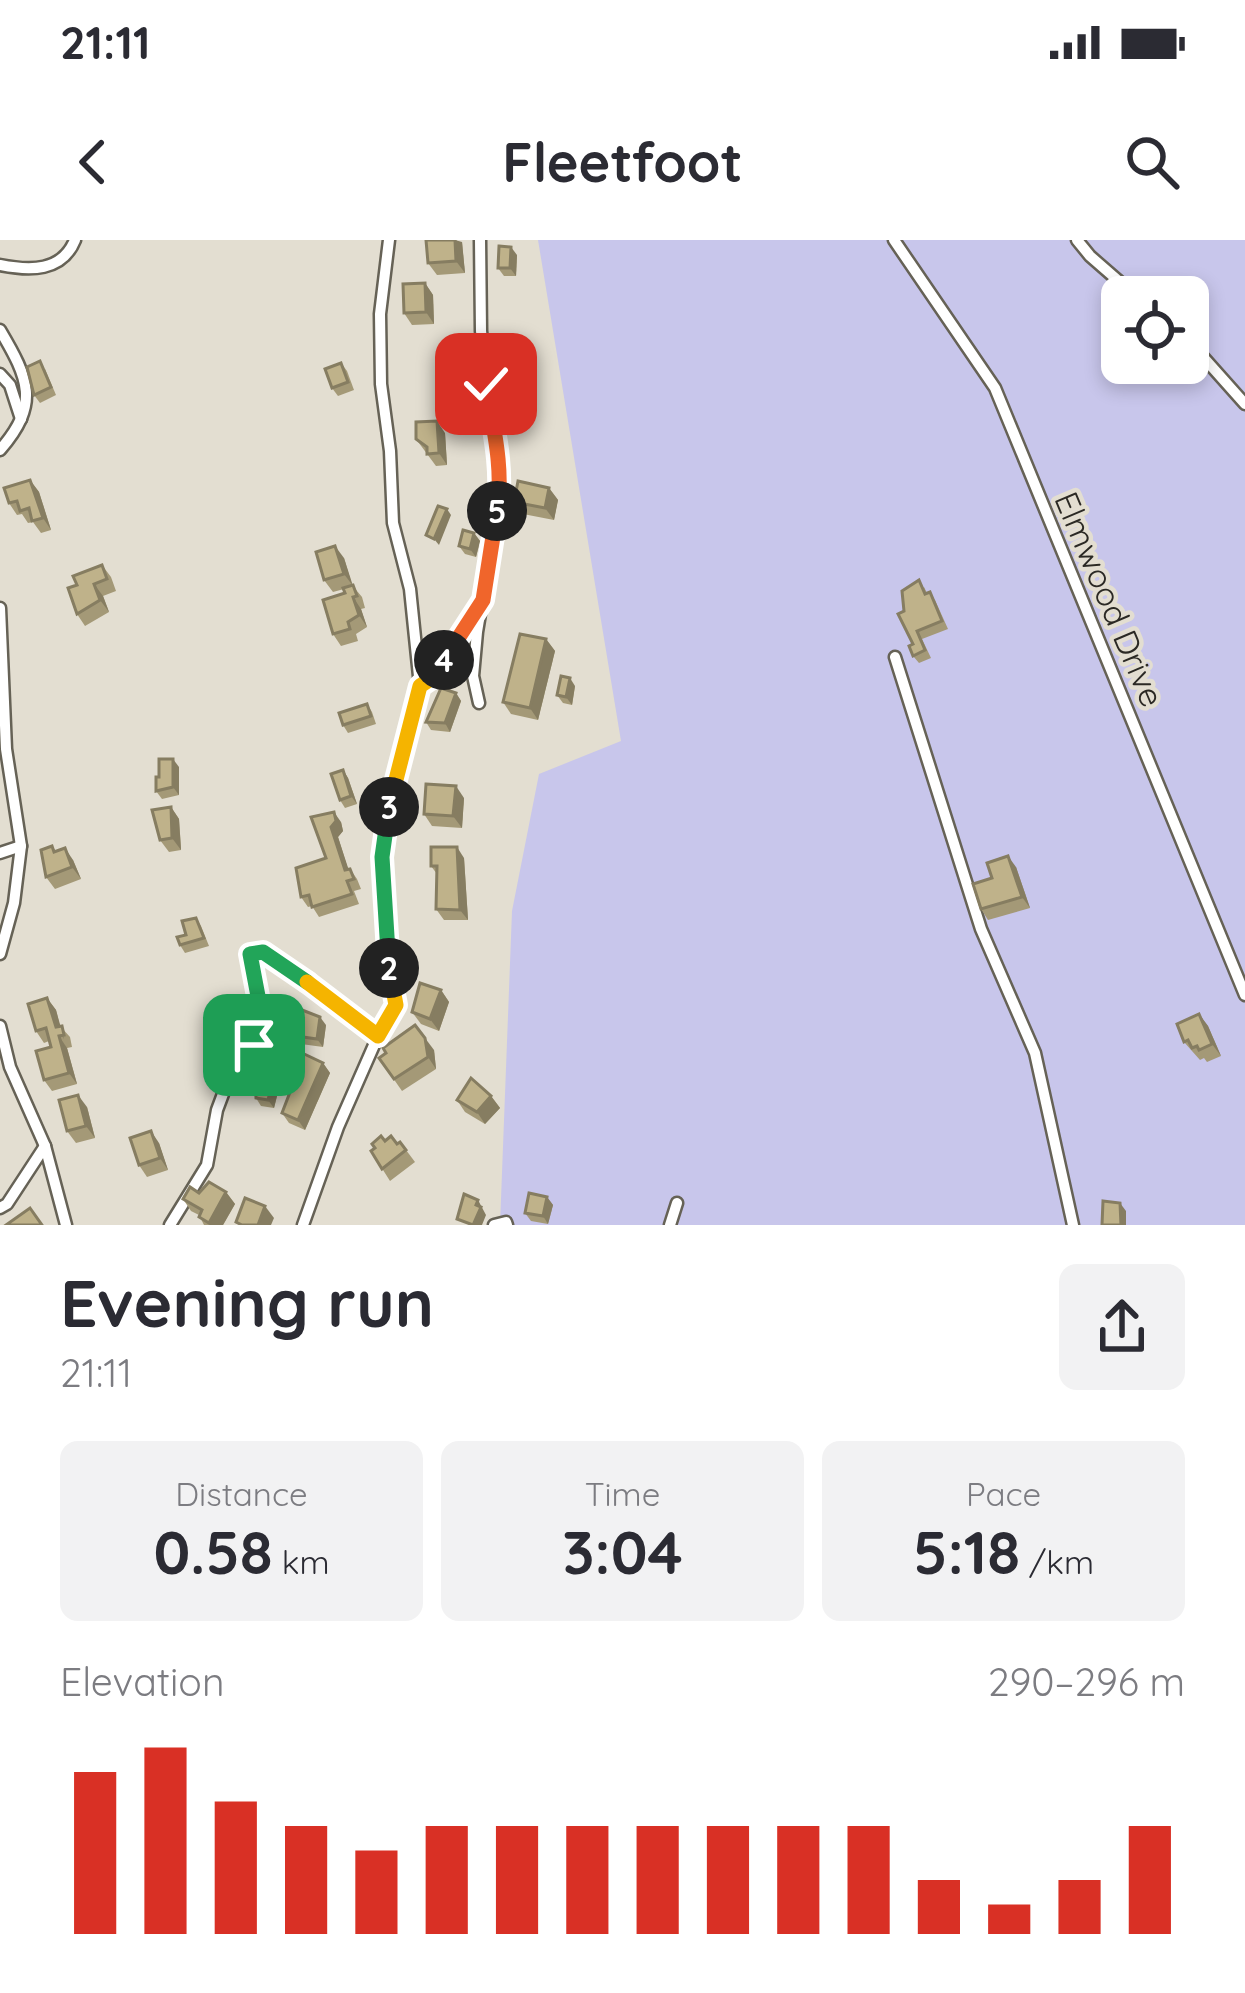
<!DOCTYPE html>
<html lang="en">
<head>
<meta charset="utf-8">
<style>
	:root { --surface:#fff; --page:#f2f2f3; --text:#2b2b33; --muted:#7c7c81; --accent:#d93025 }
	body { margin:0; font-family:Quicksand,sans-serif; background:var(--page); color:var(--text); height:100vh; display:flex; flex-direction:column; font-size:45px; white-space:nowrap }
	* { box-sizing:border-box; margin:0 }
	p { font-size:39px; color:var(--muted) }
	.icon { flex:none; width:66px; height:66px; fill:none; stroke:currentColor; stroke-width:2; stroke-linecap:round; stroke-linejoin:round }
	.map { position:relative; height:985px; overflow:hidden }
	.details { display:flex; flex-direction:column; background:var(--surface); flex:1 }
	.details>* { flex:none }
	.controls { position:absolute; left:1101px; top:36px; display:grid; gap:24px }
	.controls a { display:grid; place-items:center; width:108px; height:108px; border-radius:18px; background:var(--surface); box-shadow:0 6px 18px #0003; font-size:60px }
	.pin { position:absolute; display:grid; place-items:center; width:102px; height:102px; color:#fff; margin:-51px; border-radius:24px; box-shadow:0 6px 18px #0006 }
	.km { position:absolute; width:60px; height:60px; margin:-30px; border-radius:50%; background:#222; color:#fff; font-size:33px; line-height:60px; text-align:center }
	.round { display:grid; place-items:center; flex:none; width:126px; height:126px; border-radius:18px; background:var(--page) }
	.head { display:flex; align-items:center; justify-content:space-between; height:204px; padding:0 60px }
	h1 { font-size:66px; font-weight:800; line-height:90px }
	.figures { display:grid; grid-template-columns:repeat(3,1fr); gap:18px; height:204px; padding:12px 60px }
	.figures div { display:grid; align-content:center; border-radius:18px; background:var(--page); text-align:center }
	.figures b { font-size:60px; font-weight:800 }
	.figures small { font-size:33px; font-weight:400 }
	.figures p { font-size:33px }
	.chart { height:336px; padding:24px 60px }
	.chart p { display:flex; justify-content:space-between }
	.chart svg { width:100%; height:216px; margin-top:12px; stroke:var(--accent); stroke-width:6 }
	.status { display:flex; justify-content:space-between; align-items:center; height:84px; padding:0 60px; background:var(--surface); direction:ltr }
	.status svg { height:33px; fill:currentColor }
	header { display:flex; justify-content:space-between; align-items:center; height:156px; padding:0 60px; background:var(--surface); font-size:54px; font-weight:800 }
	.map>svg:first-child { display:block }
</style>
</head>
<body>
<div class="status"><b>21:11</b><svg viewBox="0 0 49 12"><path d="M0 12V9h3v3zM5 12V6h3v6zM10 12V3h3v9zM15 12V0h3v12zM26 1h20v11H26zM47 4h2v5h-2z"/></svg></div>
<header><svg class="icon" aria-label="back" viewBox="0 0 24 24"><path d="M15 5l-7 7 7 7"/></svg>Fleetfoot<svg class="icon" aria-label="search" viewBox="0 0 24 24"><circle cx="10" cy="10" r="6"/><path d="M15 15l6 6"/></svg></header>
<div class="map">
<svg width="1245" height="985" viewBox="0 0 1245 985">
	<rect width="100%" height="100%" fill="#e3ded1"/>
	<!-- green -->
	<path fill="#c8c6eb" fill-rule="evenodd" d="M538 0H1245V985H500L512 671 539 534 621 501ZM1122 57H1188V123H1122Z"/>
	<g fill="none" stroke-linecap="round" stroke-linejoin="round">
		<!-- street casing -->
		<g stroke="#666256" stroke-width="15">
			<g id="street">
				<path d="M894 0 995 148 1245 755"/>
				<path d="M1077 0 1090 16 1137 57"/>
				<path d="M0 25C30 31 62 32 75 0"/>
				<path d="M0 90C29 139 40 164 0 210"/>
				<path d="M1188 100 1245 164"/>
				<path d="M0 134 10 145 21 179"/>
				<path d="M0 368 6 509 21 606 14 663 0 714"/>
				<path d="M895 417 981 689 1035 813 1073 985"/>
				<path d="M420 446C440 432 464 391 479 368"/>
				<path d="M479 463 473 436 477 392 500 253 481 91 480 0"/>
				<path d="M0 613 21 606"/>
				<path d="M0 786 10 827 45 906 66 985"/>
				<path d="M0 968 7 964 45 906"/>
				<path d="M170 985 207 925 217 870 226 846 254 805 260 789 261 772 250 714 263 712 281 721 378 796"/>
				<path d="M303 985 338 887 378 796 396 765 384 686 382 617 392 546 414 480 420 446 410 349 393 283 390 211 381 144 380 74 389 0"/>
				<path d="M494 985 506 982 507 985"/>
				<path d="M670 985 677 963"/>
			</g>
		</g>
		<!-- street -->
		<use href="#street" stroke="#fff" stroke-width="10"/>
	</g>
	<!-- wall -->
	<g fill="#a49977">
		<path d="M462 2 465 33 437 35 428 23Z"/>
		<path d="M517 15 516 36H504L498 28Z"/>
		<path d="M425 43 433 55 434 84 412 85 404 73Z"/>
		<path d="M515 111 521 119V132L510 133 505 124Z"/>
		<path d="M341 123 347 131 354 150 338 156 332 148Z"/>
		<path d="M45 129 56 155 40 163 34 155Z"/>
		<path d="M445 193 447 225 436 226 416 199Z"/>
		<path d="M30 240 39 252 51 290 41 293 33 282 28 283 22 274 17 275 9 263Z"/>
		<path d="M549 248 558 260 554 280 523 274 514 262Z"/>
		<path d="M474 293 480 301 476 317 465 314 459 306Z"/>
		<path d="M344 318 352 345 362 357 365 368 361 369 367 387 356 394 358 401 341 406 333 394 345 353 344 349 333 352 324 340Z"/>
		<path d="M102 325 111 337 116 351 103 356 109 372 85 386 77 374V345Z"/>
		<path d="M924 347 927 353 935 360 948 389 922 399 931 418 919 423 913 416V404L904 371Z"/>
		<path d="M546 399 555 411 538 480 511 474 503 462Z"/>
		<path d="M575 446 572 465 563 463 557 455Z"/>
		<path d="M456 453 461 461 450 492 431 490 426 482Z"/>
		<path d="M367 464 372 472 376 484 348 493 343 485Z"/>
		<path d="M179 527V555L162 559 156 551Z"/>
		<path d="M343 530 348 538 357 564 345 568 340 560Z"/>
		<path d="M464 558 462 588 432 586 424 574Z"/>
		<path d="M171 567 179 579 181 610 169 612 160 600Z"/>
		<path d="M341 582 343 591 338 597 348 629H350L357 639 361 649 354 651 359 664 319 677 312 666 308 667 301 657 326 618Z"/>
		<path d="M52 606 56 611 73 620 81 639 55 649 46 637Z"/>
		<path d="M464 618 468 680H444L436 669 437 634 431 626Z"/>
		<path d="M1016 627 1030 668 988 680 981 669 992 638Z"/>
		<path d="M196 678 201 686 209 706 185 713 180 705Z"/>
		<path d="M441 750 449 762 439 791 421 784 412 772Z"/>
		<path d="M47 758 56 770 60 786 70 797 72 807 67 808 77 844 52 851 44 840 51 807 49 801 44 803 36 791Z"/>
		<path d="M1199 774 1208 786 1221 816 1207 822 1204 818 1200 820 1184 802Z"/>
		<path d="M326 785 323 807 301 804 296 796Z"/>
		<path d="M434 810 436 829 402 851 379 818Z"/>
		<path d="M323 823 330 833 305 890 289 883 282 873 296 838 291 831Z"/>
		<path d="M274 835 280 844 274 868 261 866 256 858Z"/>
		<path d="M491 856 500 868 485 884 465 872 457 860Z"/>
		<path d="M87 867 95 898 76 903 67 891Z"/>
		<path d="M385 901 397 904 400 902 415 922 390 941 371 911Z"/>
		<path d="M159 903 168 930 147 937 139 925Z"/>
		<path d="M226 952 235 964 223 985H204L199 975 191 971 183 959 199 953Z"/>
		<path d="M547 957 553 965 548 984 531 981 525 973Z"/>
	</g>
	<!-- shaded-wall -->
	<g fill="#867d61">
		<path d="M455 0 462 2 465 33 456 21Z"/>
		<path d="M511 7 517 15 516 36 510 28Z"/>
		<path d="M425 43 433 55 434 84 426 72Z"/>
		<path d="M515 111 521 119V132L516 124Z"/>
		<path d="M437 181 445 193 447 225 439 213Z"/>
		<path d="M30 240 39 252 51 290 43 278Z"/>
		<path d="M549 248 558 260 554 280 545 268Z"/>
		<path d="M447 269 451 275 439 305 434 299Z"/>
		<path d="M474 293 480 301 476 317 470 309Z"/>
		<path d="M335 306 344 318 353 346 344 334Z"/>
		<path d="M94 344 103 356 109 372 100 360Z"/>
		<path d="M353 357 361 369 367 387 359 375Z"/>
		<path d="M546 399 555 411 538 480 530 468Z"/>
		<path d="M570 438 575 446 572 465 566 457Z"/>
		<path d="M456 453 461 461 450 492 445 483Z"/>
		<path d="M173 519 179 527V555L173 547Z"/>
		<path d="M343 530 348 538 357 564 351 556Z"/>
		<path d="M456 546 464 558 462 588 453 576Z"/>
		<path d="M171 567 179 579 181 610 172 598Z"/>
		<path d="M334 572 341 582 343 591 338 597 352 640 345 630 331 587Z"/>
		<path d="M457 607 464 618 468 680 460 670Z"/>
		<path d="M65 608 73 620 81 639 72 627Z"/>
		<path d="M1008 616 1016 627 1030 668 1022 657Z"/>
		<path d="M441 750 449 762 439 791 430 779Z"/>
		<path d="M47 758 56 770 64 799 56 787Z"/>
		<path d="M1199 774 1208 786 1221 816 1212 804Z"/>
		<path d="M320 777 326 785 323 807 317 799Z"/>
		<path d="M59 796 67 808 77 844 69 833Z"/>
		<path d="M425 798 434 810 436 829 428 817Z"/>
		<path d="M323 823 330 833 305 890 298 880Z"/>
		<path d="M274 835 280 844 274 868 268 860Z"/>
		<path d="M78 855 87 867 95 898 86 886Z"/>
		<path d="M491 856 500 868 485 884 477 872Z"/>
		<path d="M151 891 159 903 168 930 160 918Z"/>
		<path d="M226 952 235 964 223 985H210L209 983Z"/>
		<path d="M547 957 553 965 548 984 543 976Z"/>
		<path d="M478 960 486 975 482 985H473Z"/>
		<path d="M1120 963 1126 971V985H1121Z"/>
		<path d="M265 966 274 978 271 985H258Z"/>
	</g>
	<!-- building -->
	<g fill="#bfb28a" stroke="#867d61" stroke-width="3">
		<path d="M426 0H455L456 21 428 23Z"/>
		<path d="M499 6 511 7 510 28H498Z"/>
		<path d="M425 43 426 72 404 73 403 44Z"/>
		<path d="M515 111 516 124H505L504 112Z"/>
		<path d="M40 121 51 147 34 155 27 127Z"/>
		<path d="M341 123 348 142 332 148 325 129Z"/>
		<path d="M437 181 439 213 427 214V207L416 199V182Z"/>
		<path d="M30 240 43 278 32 281 29 268 20 271 17 261 9 263 4 248Z"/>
		<path d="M518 241 549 248 545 268 514 262Z"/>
		<path d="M438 266 447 269 434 299 426 295Z"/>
		<path d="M463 290 474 293 470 309 459 306Z"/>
		<path d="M335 306 344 334 324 340 316 312Z"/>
		<path d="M102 325 107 339 94 344 100 360 77 374 68 348 77 345 73 336Z"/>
		<path d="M919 340 925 354 930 352 942 381 917 391 925 410 913 416 909 406 913 404 898 374 904 371 902 351Z"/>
		<path d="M353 345 357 356 353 357 359 375 348 382 350 389 333 394 323 360 345 353 343 348Z"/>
		<path d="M520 394 546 399 530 468 503 462Z"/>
		<path d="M561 436 570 438 566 457 557 455Z"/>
		<path d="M441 448 456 453 445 483 426 482Z"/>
		<path d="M367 464 371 476 343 485 339 473Z"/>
		<path d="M159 519H173V547L156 551V537H159Z"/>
		<path d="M343 530 351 556 340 560 331 534Z"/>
		<path d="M426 544 456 546 453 576 424 574Z"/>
		<path d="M171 567 172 598 160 600 152 570Z"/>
		<path d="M334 572 336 581 331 587 345 630 350 629 354 639 347 641 352 654 312 667 309 655 301 657 296 628 326 618 311 577Z"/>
		<path d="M52 606 54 612 65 608 72 627 46 637 41 610Z"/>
		<path d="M431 607H457L460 670 436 669 437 626H431Z"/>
		<path d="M1008 616 1022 657 981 669 973 644 992 638 987 623Z"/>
		<path d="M196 678 204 698 180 705 177 697 186 695 182 681Z"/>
		<path d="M420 743 441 750 430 779 412 772Z"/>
		<path d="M47 758 56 787 62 786 64 795 59 796 69 833 44 840 36 811 51 807 46 788 36 791 28 764Z"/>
		<path d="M302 770 320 777 317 799 296 796Z"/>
		<path d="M1199 774 1212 804 1199 810 1197 806 1192 808 1188 800 1184 802 1177 784Z"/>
		<path d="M415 785 425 798 428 817 394 839 379 818 386 813 383 808Z"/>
		<path d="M300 812 323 823 298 880 282 873 297 834 291 831Z"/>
		<path d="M255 833 274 835 268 860 256 858Z"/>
		<path d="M471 838 491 856 477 872 457 860Z"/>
		<path d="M78 855 86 886 67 891 59 860Z"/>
		<path d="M151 891 160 918 139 925 130 898Z"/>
		<path d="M381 896 385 901 391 896 397 904 400 902 406 910 382 929 371 911 375 908 372 904Z"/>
		<path d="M209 942 226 952 209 983 199 977 202 970 183 959 190 947 199 953Z"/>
		<path d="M529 953 547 957 543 976 525 973Z"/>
		<path d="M464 954 478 960 476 965 481 967 473 985 457 979Z"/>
		<path d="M245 958 265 966 258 985H242L236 982Z"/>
		<path d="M1103 961 1120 963 1121 985H1102Z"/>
		<path d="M30 968 42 985H6Z"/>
	</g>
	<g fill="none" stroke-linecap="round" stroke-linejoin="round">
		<!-- split-1 casing -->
		<g stroke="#fff" stroke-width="24">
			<path id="split-1" d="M254 805 261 772 250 714 263 712 307 742"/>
		</g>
		<!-- split-2 casing -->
		<g stroke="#fff" stroke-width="24">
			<path id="split-2" d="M307 742 378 796 396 765 389 728"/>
		</g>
		<!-- split-3 casing -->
		<g stroke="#fff" stroke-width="24">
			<path id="split-3" d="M389 567 382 617 389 728"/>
		</g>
		<!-- split-4 casing -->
		<g stroke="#fff" stroke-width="24">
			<path id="split-4" d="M389 567 420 446 438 434 444 420"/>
		</g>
		<!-- split-5 casing -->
		<g stroke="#fff" stroke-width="24">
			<path id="split-5" d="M444 420 483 360 497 271"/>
		</g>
		<!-- split-6 casing -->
		<g stroke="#fff" stroke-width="24">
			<path id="split-6" d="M486 144C493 186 504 229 497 271"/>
		</g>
		<!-- split-1 -->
		<use href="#split-1" stroke="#22a559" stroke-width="15"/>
		<!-- split-2 -->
		<use href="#split-2" stroke="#f5b400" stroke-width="15"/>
		<!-- split-3 -->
		<use href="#split-3" stroke="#22a559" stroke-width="15"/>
		<!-- split-4 -->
		<use href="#split-4" stroke="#f5b400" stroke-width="15"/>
		<!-- split-5 -->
		<use href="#split-5" stroke="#f0652b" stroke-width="15"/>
		<!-- split-6 -->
		<use href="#split-6" stroke="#f0652b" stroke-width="15"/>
	</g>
	<g text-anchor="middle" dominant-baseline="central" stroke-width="9" stroke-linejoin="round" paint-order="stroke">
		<!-- street labels -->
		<g font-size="33" fill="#2b2924" stroke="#e3ded1">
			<text transform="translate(1110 359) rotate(67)">Elmwood Drive</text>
		</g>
	</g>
</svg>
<div class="controls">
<a><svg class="icon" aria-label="locate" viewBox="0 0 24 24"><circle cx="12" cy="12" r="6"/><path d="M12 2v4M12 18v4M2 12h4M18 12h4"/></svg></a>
</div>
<div class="pin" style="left:254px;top:805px;background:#1e9e55"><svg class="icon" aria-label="arrive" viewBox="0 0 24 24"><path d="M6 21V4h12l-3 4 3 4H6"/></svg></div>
<div class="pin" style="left:486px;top:144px;background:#d93025"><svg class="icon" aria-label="check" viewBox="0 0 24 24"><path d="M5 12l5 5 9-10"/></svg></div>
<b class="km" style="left:389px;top:728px">2</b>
<b class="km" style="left:389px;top:567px">3</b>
<b class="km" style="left:444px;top:420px">4</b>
<b class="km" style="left:497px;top:271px">5</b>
</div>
<section class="details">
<div class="head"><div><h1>Evening run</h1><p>21:11</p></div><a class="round"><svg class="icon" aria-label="share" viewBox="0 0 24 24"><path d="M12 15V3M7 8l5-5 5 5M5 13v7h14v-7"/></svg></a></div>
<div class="figures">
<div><p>Distance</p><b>0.58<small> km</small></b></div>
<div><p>Time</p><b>3:04</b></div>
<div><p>Pace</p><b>5:18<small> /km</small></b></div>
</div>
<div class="chart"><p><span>Elevation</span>290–296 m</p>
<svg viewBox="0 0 160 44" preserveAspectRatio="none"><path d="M5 44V11M15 44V6M25 44V17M35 44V22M45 44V27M55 44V22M65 44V22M75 44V22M85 44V22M95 44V22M105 44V22M115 44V22M125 44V33M135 44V38M145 44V33M155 44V22"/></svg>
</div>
</section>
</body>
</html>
